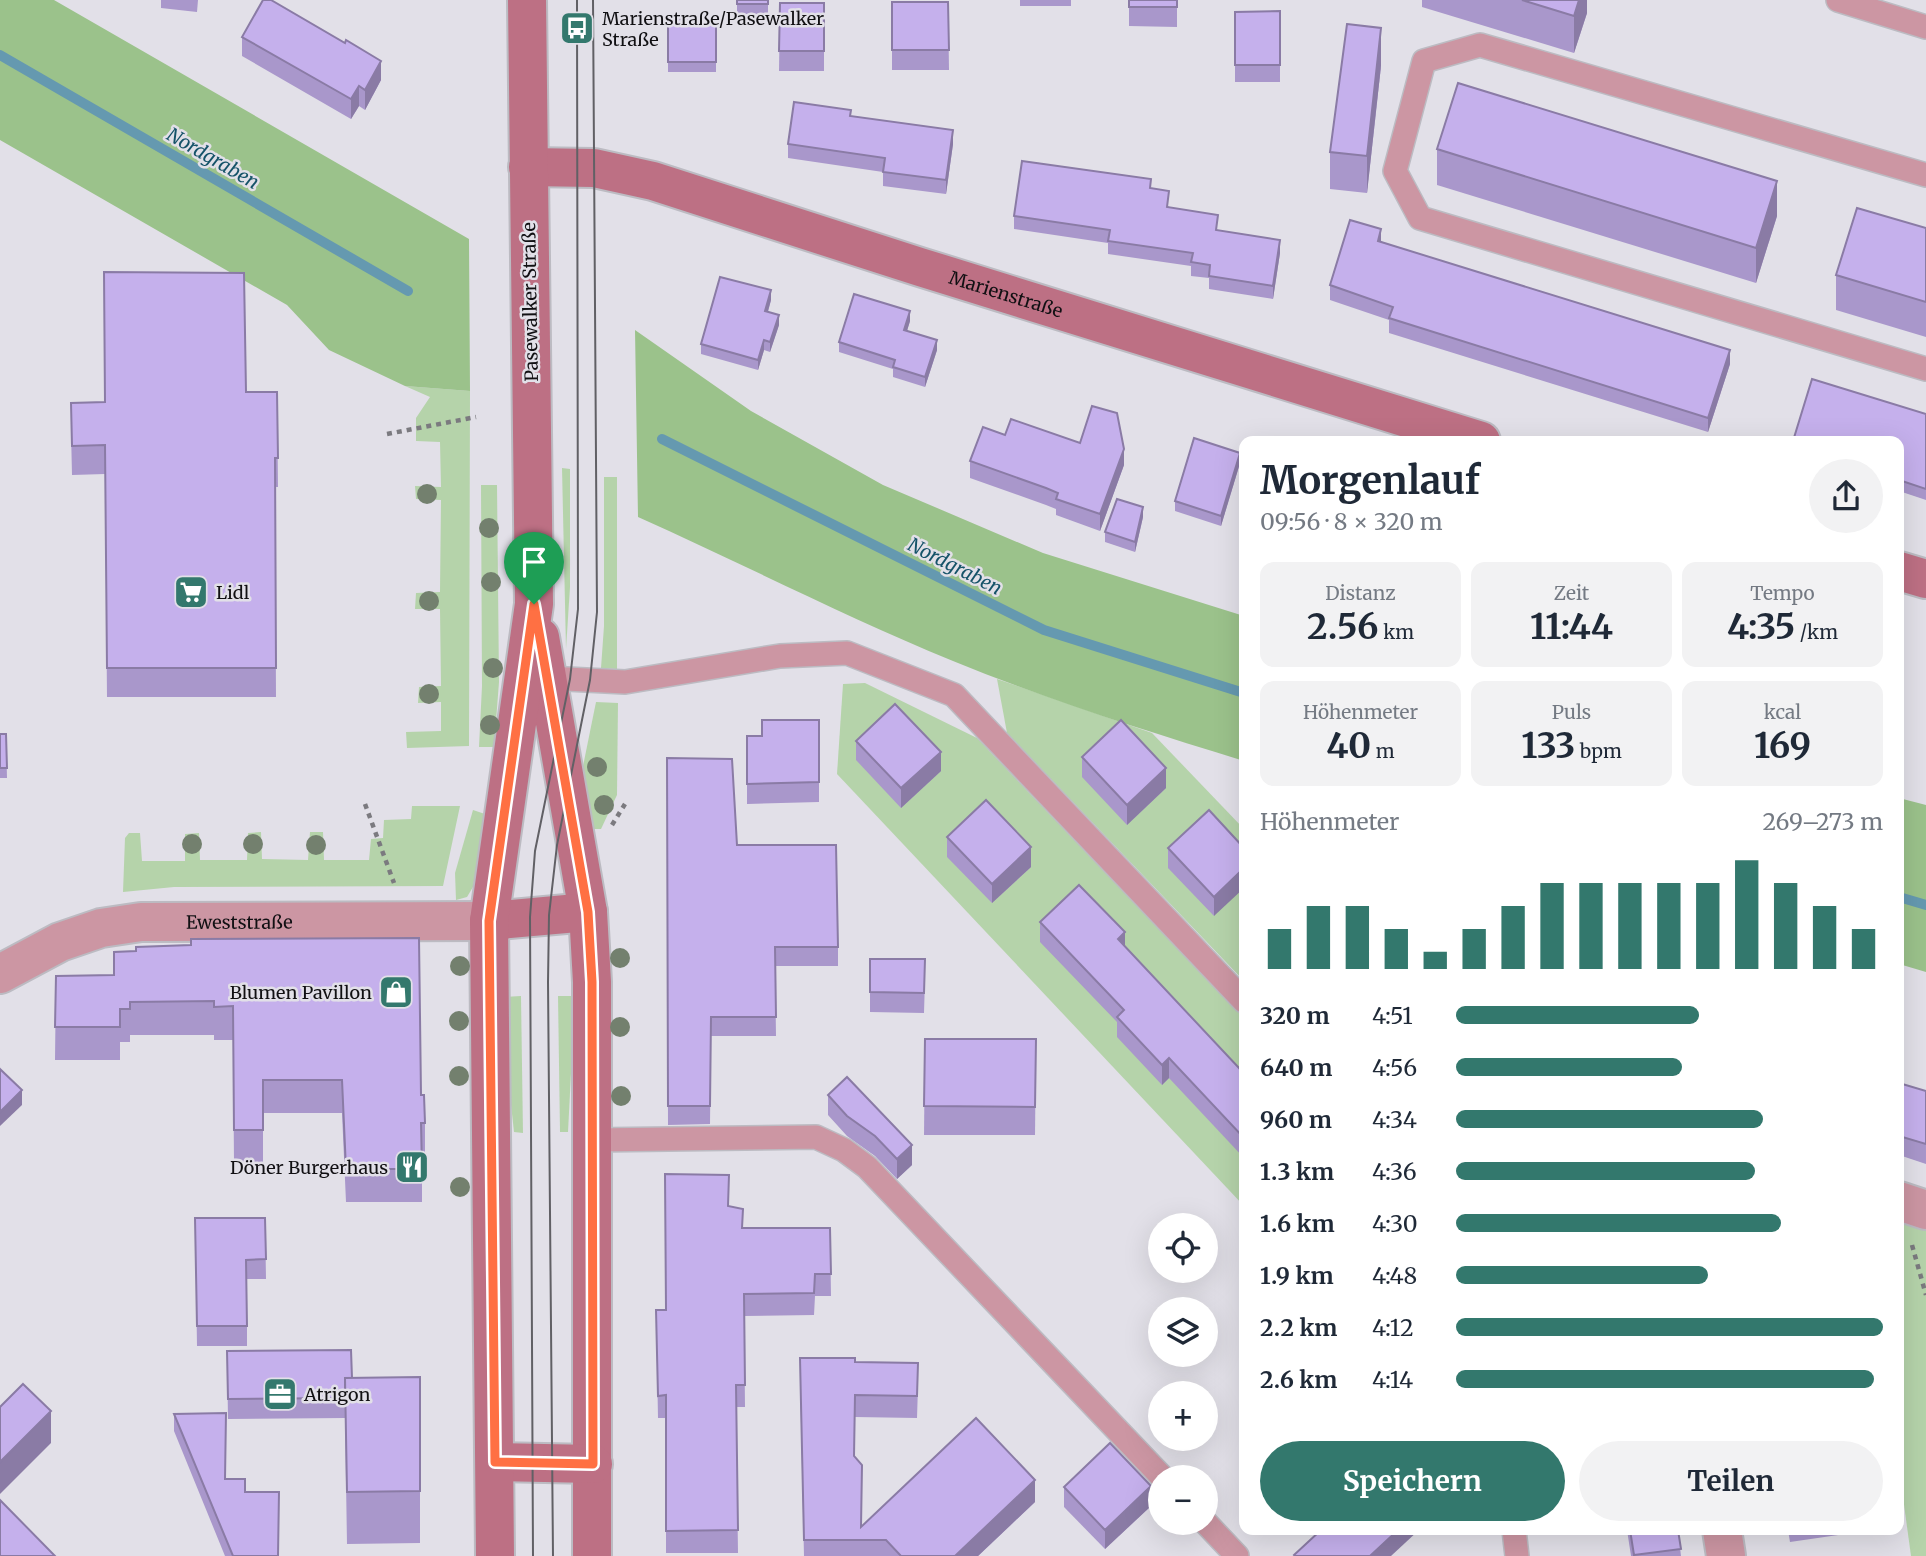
<!DOCTYPE html>
<html lang="de">
<head>
<meta charset="utf-8">
<style>
	:root { --surface:#fff; --page:#f2f2f3; --text:#1f2937; --muted:#747a83; --accent:#33786d }
	body { margin:0; font-family:Merriweather,serif; background:var(--page); color:var(--text); height:100vh; display:flex; flex-direction:column; font-size:26px; white-space:nowrap }
	* { box-sizing:border-box; margin:0 }
	p { font-size:23px; color:var(--muted) }
	.icon { flex:none; width:38px; height:38px; fill:none; stroke:currentColor; stroke-width:2; stroke-linecap:round; stroke-linejoin:round }
	.map { position:relative; flex:1; overflow:hidden }
	.drawer { position:absolute; left:1239px; top:436px; width:665px; height:1099px; display:flex; flex-direction:column; background:var(--surface); border-radius:14px; box-shadow:0 7px 28px #0002 }
	.drawer>* { flex:none }
	.tools { position:absolute; left:1148px; top:1213px; display:grid; gap:14px }
	.tools a { display:grid; place-items:center; width:70px; height:70px; border-radius:50%; background:var(--surface); box-shadow:0 7px 28px #0002; font-size:35px }
	.pin { position:absolute; display:grid; place-items:center; width:60px; height:60px; color:#fff; margin:-72px -30px; border-radius:50% 50% 50% 0; rotate:-45deg; box-shadow:0 0 7px #0007 }
	.pin .icon { rotate:45deg }
	.round { display:grid; place-items:center; flex:none; width:74px; height:74px; border-radius:37px; background:var(--page) }
	.head { display:flex; align-items:center; justify-content:space-between; height:119px; padding:0 21px }
	h1 { font-size:38px; font-weight:700; line-height:52px }
	.metrics { display:grid; grid-template-columns:repeat(3,1fr); gap:10px; height:119px; padding:7px 21px }
	.metrics div { display:grid; align-content:center; border-radius:14px; background:var(--page); text-align:center }
	.metrics b { font-size:35px; font-weight:700 }
	.metrics small { font-size:19px; font-weight:400 }
	.metrics p { font-size:19px }
	.chart { height:196px; padding:14px 21px }
	.chart p { display:flex; justify-content:space-between }
	.chart svg { width:100%; height:126px; margin-top:7px; stroke:var(--accent); stroke-width:6 }
	.primary-button { display:flex; gap:14px; margin-top:auto; padding:14px 21px }
	.primary-button a { flex:1; height:80px; border-radius:42px; background:var(--accent); color:#fff; font-size:28px; font-weight:700; line-height:80px; text-align:center }
	.primary-button a+a { background:var(--page); color:var(--text) }
	ul { padding:0 21px; list-style:none; font-size:23px }
	li { display:grid; grid-template-columns:112px 84px 1fr; align-items:center; height:52px }
	li i { height:18px; border-radius:9px; background:var(--accent) }
	.map>svg:first-child { display:block }
</style>
</head>
<body>
<div class="map">
<svg width="1926" height="1556" viewBox="0 0 1926 1556">
	<rect width="100%" height="100%" fill="#e2e0e8"/>
	<!-- green -->
	<g fill="#b5d3aa">
		<path d="M405 386 470 391 469 746 407 748 406 732 441 731V702L418 703 419 687 441 686 440 609H415L416 593 440 592 441 500 416 499 415 486 441 487 440 442 416 441V418L430 397Z"/>
		<path d="M562 468 570 469V587L566 649Z"/>
		<path d="M604 477H617V669L601 668 604 626Z"/>
		<path d="M481 485H497L499 682 494 747H479L482 686Z"/>
		<path d="M997 679 1152 733 1244 829V981L1007 733Z"/>
		<path d="M865 683 977 738 1244 1018V1206L837 774 843 684Z"/>
		<path d="M596 702 618 703 617 795 601 829H589L580 781Z"/>
		<path d="M412 806H460L443 886 174 887 123 892 125 838 129 833H140L142 861H185V834L199 833 200 860H247L248 833 261 832 262 859 308 860 310 832H323L324 860H369L371 839 383 838 384 820 411 819Z"/>
		<path d="M473 810 485 814 473 887 467 897 456 900 455 873Z"/>
		<path d="M521 996 523 1133 514 1132 505 1050V997Z"/>
		<path d="M558 996H575L568 1132H560Z"/>
		<path d="M1899 1217 1926 1226V1556H1911L1899 1468Z"/>
	</g>
	<!-- forest -->
	<g fill="#9bc28b">
		<path d="M0 0H54L469 239 470 391 405 386 329 350 287 305 0 140Z"/>
		<path d="M635 330 751 411 883 485 1043 553 1244 616V761C1146 731 1048 700 953 661 846 617 743 564 638 517Z"/>
		<path d="M1899 798 1926 805V972L1899 964Z"/>
	</g>
	<g fill="none" stroke-linecap="round" stroke-linejoin="round">
		<!-- stream -->
		<g stroke="#6599b0" stroke-width="10">
			<path d="M0 55 408 291"/>
			<path d="M662 439 1044 630 1244 693"/>
			<path d="M1899 897 1926 905"/>
		</g>
		<!-- lane casing -->
		<g stroke="#bcbbc2" stroke-width="26">
			<g id="lane">
				<path d="M1838 0 1926 27"/>
				<path d="M1926 175 1480 45 1424 61 1395 171 1420 218 1926 369"/>
				<path d="M547 678 625 682 780 656 847 653 954 695 1244 1001"/>
				<path d="M593 1140 816 1137 844 1150 867 1167 1162 1477"/>
				<path d="M1205 1522 1237 1556"/>
				<path d="M1514 1530 1517 1556"/>
			</g>
		</g>
		<!-- street casing -->
		<g stroke="#bcbbc2" stroke-width="42">
			<g id="street">
				<path id="s1" d="M0 974 60 942 101 928 141 922 489 921"/>
				<path d="M1899 1201 1926 1210"/>
				<path d="M1722 1530 1726 1556"/>
			</g>
		</g>
		<!-- secondary casing -->
		<g stroke="#bcbbc2" stroke-width="42">
			<g id="secondary">
				<path id="s2" d="M528 167 594 168 653 181 920 267 1481 441"/>
				<path d="M1899 571 1926 579"/>
				<path d="M540 637 588 912 592 982V1556"/>
				<path d="M489 921 588 912"/>
				<path d="M495 1462 593 1464"/>
				<path d="M495 1556 489 921 534 604 527 0"/>
			</g>
		</g>
		<!-- path -->
		<g stroke="#7b7a7f" stroke-width="4.5" stroke-dasharray="5 5" stroke-linecap="butt">
			<path d="M387 434 476 417"/>
			<path d="M365 804 394 883"/>
			<path d="M612 825 625 804"/>
			<path d="M1912 1245 1926 1295"/>
		</g>
		<!-- lane -->
		<use href="#lane" stroke="#cc96a3" stroke-width="23"/>
		<!-- street -->
		<use href="#street" stroke="#cc96a3" stroke-width="38"/>
		<!-- secondary -->
		<use href="#secondary" stroke="#bd7084" stroke-width="38"/>
		<!-- tram -->
		<g stroke="#616065" stroke-width="2">
			<path d="M533 1556 530 917 535 851 570 679 578 609 577 0"/>
			<path d="M553 1556 548 982 549 915 557 845 590 680 597 612 593 0"/>
		</g>
	</g>
	<!-- trees -->
	<g fill="#73806e">
		<circle cx="427" cy="494" r="10"/>
		<circle cx="489" cy="528" r="10"/>
		<circle cx="491" cy="582" r="10"/>
		<circle cx="429" cy="601" r="10"/>
		<circle cx="493" cy="668" r="10"/>
		<circle cx="429" cy="694" r="10"/>
		<circle cx="490" cy="725" r="10"/>
		<circle cx="597" cy="767" r="10"/>
		<circle cx="604" cy="805" r="10"/>
		<circle cx="192" cy="844" r="10"/>
		<circle cx="253" cy="844" r="10"/>
		<circle cx="316" cy="845" r="10"/>
		<circle cx="620" cy="958" r="10"/>
		<circle cx="460" cy="966" r="10"/>
		<circle cx="459" cy="1021" r="10"/>
		<circle cx="620" cy="1027" r="10"/>
		<circle cx="459" cy="1076" r="10"/>
		<circle cx="621" cy="1096" r="10"/>
		<circle cx="460" cy="1187" r="10"/>
	</g>
	<!-- wall -->
	<g fill="#a997cb">
		<path d="M161 0H198L197 12 161 8Z"/>
		<rect x="737" y="0" width="31" height="14"/>
		<rect x="1020" y="0" width="51" height="6"/>
		<path d="M1129 0H1177V27L1129 26Z"/>
		<path d="M1422 0H1587V13L1574 53 1422 7Z"/>
		<path d="M892 2H948L949 70H892Z"/>
		<path d="M780 3H824V71H779Z"/>
		<path d="M1280 11V82H1235V12Z"/>
		<rect x="668" y="19" width="48" height="53"/>
		<path d="M242 37 381 80 365 110 359 106 351 119 242 56Z"/>
		<path d="M1381 66 1367 193 1330 189V152Z"/>
		<path d="M851 116 953 144 946 194 883 186V172L788 158V144Z"/>
		<path d="M1437 149 1777 216 1756 283 1437 185Z"/>
		<path d="M1151 188 1169 207 1218 230 1280 253 1273 299 1209 289V278L1191 276V266L1108 254V243L1014 229V216Z"/>
		<path d="M1926 228V337L1836 310V275Z"/>
		<path d="M1381 242 1730 364 1708 432 1389 333V320L1330 300V285Z"/>
		<path d="M771 300 768 312 779 325 770 352 764 350 758 370 701 354V344Z"/>
		<path d="M910 321 907 331 937 350 925 387 893 377V369L839 352V342Z"/>
		<path d="M246 392H277L278 487H275L276 697H107L105 474 72 475 71 432 105 402Z"/>
		<path d="M1926 414V500L1899 491V441Z"/>
		<path d="M1005 435 1124 465 1100 531 1056 515V509L1046 505 970 478V461Z"/>
		<path d="M1240 463 1221 526 1175 511V501Z"/>
		<path d="M1143 517 1135 552 1105 542V532Z"/>
		<path d="M819 720V802L747 804V736H762Z"/>
		<path d="M0 734H6L7 778H0Z"/>
		<path d="M856 741 941 771 901 808 856 760Z"/>
		<path d="M1082 757 1166 788 1127 825 1082 777Z"/>
		<path d="M667 758 737 845 838 947V966H775L776 1036H711L710 1124 668 1125Z"/>
		<path d="M947 837 1031 867 992 903 947 857Z"/>
		<path d="M1168 848H1244L1214 916 1168 868Z"/>
		<path d="M1040 922 1125 947 1239 1068 1244 1063V1158L1169 1078 1162 1085 1117 1037V1022L1040 942Z"/>
		<path d="M136 951 421 1095 425 1123V1156H422V1202H346L342 1113H263V1163H234L233 1040H214V1035H130V1042H120V1060H55L56 976 114 975Z"/>
		<path d="M870 959 925 979 924 1013 870 1012Z"/>
		<path d="M925 1039H1036L1035 1135H924Z"/>
		<path d="M1899 1083 1926 1091V1164L1899 1155Z"/>
		<path d="M828 1095 912 1165 897 1179 875 1156 847 1136 828 1115Z"/>
		<path d="M729 1206 743 1228H830L831 1296H815L814 1315 744 1316 745 1407H736L738 1553H666V1418H658L656 1310H666Z"/>
		<path d="M195 1218H265L266 1279H247V1346H197Z"/>
		<path d="M227 1351 352 1378 420 1377V1543L347 1544 345 1418 228 1419Z"/>
		<path d="M855 1362 918 1386 917 1418 855 1417 854 1457 861 1527 1035 1502 978 1556H804L800 1380Z"/>
		<path d="M174 1414 225 1479 245 1492 278 1556H225L174 1431Z"/>
		<path d="M1064 1487 1151 1506 1105 1549 1064 1507Z"/>
		<path d="M1627 1530H1678L1681 1556H1631Z"/>
		<path d="M1788 1530H1852V1533L1790 1542Z"/>
	</g>
	<!-- shaded-wall -->
	<g fill="#8a7ba5">
		<path d="M1579 0H1587V13L1574 53V16Z"/>
		<path d="M1381 28V66L1367 193V156Z"/>
		<path d="M381 61V80L365 110V90Z"/>
		<path d="M359 86V106L351 119V99Z"/>
		<path d="M953 130V144L946 194V180Z"/>
		<path d="M1777 181V216L1756 283V248Z"/>
		<path d="M1381 229V244L1378 241Z"/>
		<path d="M1280 240V253L1273 299V286Z"/>
		<path d="M771 290V300L765 321V311Z"/>
		<path d="M910 311V321L904 340V330Z"/>
		<path d="M779 315V325L770 352V342Z"/>
		<path d="M764 340V350L758 370V360Z"/>
		<path d="M937 340V350L925 387V377Z"/>
		<path d="M1730 350V364L1708 432V418Z"/>
		<path d="M1124 449V465L1100 531V514Z"/>
		<path d="M1240 453V463L1221 526V516Z"/>
		<path d="M1143 507V517L1135 552V542Z"/>
		<path d="M941 752V771L901 808V788Z"/>
		<path d="M1166 768V788L1127 825V805Z"/>
		<path d="M1031 847V867L992 903V884Z"/>
		<path d="M1244 868V888L1214 916V897Z"/>
		<path d="M1125 932V952L1118 939Z"/>
		<path d="M1169 1058V1078L1162 1085V1065Z"/>
		<path d="M22 1090V1105L0 1126V1112Z"/>
		<path d="M912 1145V1165L897 1179V1159Z"/>
		<path d="M51 1411V1443L0 1494V1462Z"/>
		<path d="M1035 1480V1502L978 1556H955Z"/>
		<path d="M1151 1486V1506L1105 1549V1530Z"/>
		<path d="M1398 1530H1419L1391 1556H1370Z"/>
	</g>
	<!-- building -->
	<g fill="#c5b0ec" stroke="#8a7ba5" stroke-width="2">
		<path d="M263 0H271L345 43 346 40 381 61 365 90 359 86 351 99 242 37Z"/>
		<rect x="737" y="0" width="31" height="4"/>
		<rect x="1129" y="0" width="48" height="7"/>
		<path d="M1522 0H1579L1574 16Z"/>
		<path d="M892 2H948L949 50H892Z"/>
		<path d="M780 3H824V51H779Z"/>
		<path d="M1280 11V65H1235V12Z"/>
		<rect x="668" y="19" width="48" height="43"/>
		<path d="M1347 24 1381 28 1367 156 1330 152Z"/>
		<path d="M1458 83 1777 181 1756 248 1437 149Z"/>
		<path d="M794 102 851 110 850 116 953 130 946 180 883 172 885 158 788 144Z"/>
		<path d="M1022 161 1151 179 1150 188 1169 191 1167 207 1218 215 1216 230 1280 240 1273 286 1209 276 1210 265 1191 262 1193 253 1108 241 1110 230 1014 216Z"/>
		<path d="M1857 208 1926 228V302L1836 275Z"/>
		<path d="M1350 220 1381 229 1378 241 1730 350 1708 418 1389 318 1393 307 1330 285Z"/>
		<path d="M104 272 244 273 246 392H277L278 458H275L276 668H107L105 445 72 446 71 403 105 402Z"/>
		<path d="M720 277 771 290 765 311 779 315 770 342 764 340 758 360 701 344Z"/>
		<path d="M854 294 910 311 904 330 937 340 925 377 893 367 895 360 839 342Z"/>
		<path d="M1812 379 1926 414V489L1899 480V441H1793Z"/>
		<path d="M1092 406 1117 413 1124 449 1100 514 1056 499 1058 493 1046 488 970 461 983 427 1005 435 1011 419 1080 443Z"/>
		<path d="M1194 438 1240 453 1221 516 1175 501Z"/>
		<path d="M1117 499 1143 507 1135 542 1105 532Z"/>
		<path d="M895 704 941 752 901 788 856 741Z"/>
		<path d="M762 720H819V782L747 784V736H762Z"/>
		<path d="M1121 720 1166 768 1127 805 1082 757Z"/>
		<path d="M0 734H6L7 768H0Z"/>
		<path d="M667 758 732 759 737 845H836L838 947H775L776 1017H711L710 1106H668Z"/>
		<path d="M986 800 1031 847 992 884 947 837Z"/>
		<path d="M1209 810 1244 848V868L1214 897 1168 848Z"/>
		<path d="M1079 885 1125 932 1118 939 1239 1068 1244 1063V1138L1169 1058 1162 1065 1117 1017 1124 1010 1040 922Z"/>
		<path d="M419 938 421 1095H424L425 1123H421L422 1169H346L342 1080H263V1130H234L233 1006 214 1007V1001L130 1002V1009H120V1027H55L56 976 114 975V952L136 951V947L191 945V939Z"/>
		<path d="M870 959H925L924 993 870 992Z"/>
		<path d="M925 1039H1036L1035 1107 924 1106Z"/>
		<path d="M0 1069 22 1090 0 1112Z"/>
		<path d="M847 1077 912 1145 897 1159 875 1136 847 1116 828 1095Z"/>
		<path d="M1899 1083 1926 1091V1144L1899 1136Z"/>
		<path d="M665 1174 729 1175 728 1206 743 1209 742 1228H830L831 1274H815L814 1293 744 1294 745 1385H736L738 1530 666 1531V1395L658 1396 656 1310H666Z"/>
		<path d="M195 1218H265L266 1259 246 1260 247 1326H197Z"/>
		<path d="M351 1350 352 1378H345V1398L228 1399 227 1351Z"/>
		<path d="M800 1358H855V1362L918 1363 917 1396 855 1395 854 1456 862 1465 861 1527 976 1418 1035 1480 955 1556H901L886 1540H804Z"/>
		<path d="M420 1377V1491L347 1492 345 1378Z"/>
		<path d="M23 1384 51 1411 0 1462V1407Z"/>
		<path d="M226 1413 225 1479H245V1492H279L278 1556H233L174 1414Z"/>
		<path d="M1110 1443 1151 1486 1105 1530 1064 1487Z"/>
		<path d="M0 1500 55 1556H0Z"/>
		<path d="M1321 1530H1398L1370 1556H1295L1294 1555Z"/>
		<path d="M1630 1530H1678L1681 1549 1634 1555Z"/>
	</g>
	<g fill="none" stroke-linecap="round" stroke-linejoin="round">
		<!-- route casing -->
		<g stroke="#fff" stroke-width="14">
			<path id="route" d="M534 604 588 912 592 982 593 1464 495 1462 489 921Z"/>
		</g>
		<!-- route -->
		<use href="#route" stroke="#ff7043" stroke-width="9"/>
	</g>
	<!-- icons -->
	<defs>
		<g id="bus-square" transform="scale(1.75)"><rect x="-9" y="-9" width="18" height="18" rx="4" fill="#33786d" stroke="#e2e0e8"/><path d="M-5-6H5V4H4V6H2V4H-2V6H-4V4H-5ZM-3.5-4V0h7V-4ZM-3.5 1.2v1.5H-2V1.2ZM2 1.2v1.5H3.5V1.2Z" fill="#fff"/></g>
		<g id="supermarket-square" transform="scale(1.75)"><rect x="-9" y="-9" width="18" height="18" rx="4" fill="#33786d" stroke="#e2e0e8"/><path d="M-6-5.5h2.5l.6 2H6L4.5 2H-2.5L-4.4-4H-6ZM-1.5 3.2a1.3 1.3 0 1 0 .1 0ZM3 3.2a1.3 1.3 0 1 0 .1 0Z" fill="#fff"/></g>
		<g id="shop-square" transform="scale(1.75)"><rect x="-9" y="-9" width="18" height="18" rx="4" fill="#33786d" stroke="#e2e0e8"/><path d="M-5-2.5h2.3a2.7 3.5 0 0 1 5.4 0H5L5.5 6h-11ZM-1.5-2.5h3a1.5 2.3 0 0 0-3 0Z" fill="#fff"/></g>
		<g id="restaurant-square" transform="scale(1.75)"><rect x="-9" y="-9" width="18" height="18" rx="4" fill="#33786d" stroke="#e2e0e8"/><path d="M-5-6h1v4h1v-4h1v4h1v-4h1v5L-1.5 .5V6h-2V.5L-5-1ZM5-6V6H3V1.5H1.5Q1.5-4 5-6Z" fill="#fff"/></g>
		<g id="office-square" transform="scale(1.75)"><rect x="-9" y="-9" width="18" height="18" rx="4" fill="#33786d" stroke="#e2e0e8"/><path d="M-6-3h4V-5.5h4V-3h4V5H-6ZM-1-4.5V-3h2v-1.5ZM-6 0V1H6V0Z" fill="#fff"/></g>
	</defs>
	<g fill-rule="evenodd">
		<use href="#bus-square" x="577" y="28"/>
		<use href="#supermarket-square" x="191" y="592"/>
		<use href="#shop-square" x="396" y="992"/>
		<use href="#restaurant-square" x="412" y="1167"/>
		<use href="#office-square" x="280" y="1394"/>
	</g>
	<g text-anchor="middle" dominant-baseline="central" stroke-width="5" stroke-linejoin="round" paint-order="stroke">
		<!-- poi labels -->
		<g font-size="18" fill="#111013" stroke="#e2e0e8" text-anchor="start">
			<text x="602" y="18">Marienstraße/Pasewalker<tspan x="602" dy="21">Straße</tspan></text>
			<text x="216" y="592">Lidl</text>
			<text x="372" y="992" text-anchor="end">Blumen Pavillon</text>
			<text x="388" y="1167" text-anchor="end">Döner Burgerhaus</text>
			<text x="304" y="1394">Atrigon</text>
		</g>
		<!-- street labels -->
		<g font-size="18" fill="#111013" stroke="#e2e0e8">
			<text stroke="none"><textPath href="#s2" startOffset="497">Marienstraße</textPath></text>
			<text transform="translate(530 302) rotate(-91)">Pasewalker Straße</text>
			<text stroke="none"><textPath href="#s1" startOffset="250">Eweststraße</textPath></text>
		</g>
		<!-- water labels -->
		<g font-size="19" font-style="italic" fill="#165369" stroke="#e2e0e8">
			<text transform="translate(213 158) rotate(30)">Nordgraben</text>
			<text transform="translate(955 566) rotate(27)">Nordgraben</text>
		</g>
	</g>
</svg>
<div class="tools">
<a><svg class="icon" aria-label="locate" viewBox="0 0 24 24"><circle cx="12" cy="12" r="6"/><path d="M12 2v4M12 18v4M2 12h4M18 12h4"/></svg></a>
<a><svg class="icon" aria-label="layers" viewBox="0 0 24 24"><path d="M12 4l9 5-9 5-9-5zM3 14l9 5 9-5"/></svg></a>
<a>+</a>
<a>−</a>
</div>
<div class="pin" style="left:534px;top:604px;background:#1e9e55"><svg class="icon" aria-label="arrive" viewBox="0 0 24 24"><path d="M6 21V4h12l-3 4 3 4H6"/></svg></div>
<section class="drawer">
<div class="head"><div><h1>Morgenlauf</h1><p>09:56 · 8 × 320 m</p></div><a class="round"><svg class="icon" aria-label="share" viewBox="0 0 24 24"><path d="M12 15V3M7 8l5-5 5 5M5 13v7h14v-7"/></svg></a></div>
<div class="metrics">
<div><p>Distanz</p><b>2.56<small> km</small></b></div>
<div><p>Zeit</p><b>11:44</b></div>
<div><p>Tempo</p><b>4:35<small> /km</small></b></div>
</div>
<div class="metrics">
<div><p>Höhenmeter</p><b>40<small> m</small></b></div>
<div><p>Puls</p><b>133<small> bpm</small></b></div>
<div><p>kcal</p><b>169</b></div>
</div>
<div class="chart"><p><span>Höhenmeter</span>269–273 m</p>
<svg viewBox="0 0 160 44" preserveAspectRatio="none"><path d="M5 44V30M15 44V22M25 44V22M35 44V30M45 44V38M55 44V30M65 44V22M75 44V14M85 44V14M95 44V14M105 44V14M115 44V14M125 44V6M135 44V14M145 44V22M155 44V30"/></svg>
</div>
<ul>
<li><b>320 m</b>4:51<i style="width:57%"></i></li>
<li><b>640 m</b>4:56<i style="width:53%"></i></li>
<li><b>960 m</b>4:34<i style="width:72%"></i></li>
<li><b>1.3 km</b>4:36<i style="width:70%"></i></li>
<li><b>1.6 km</b>4:30<i style="width:76%"></i></li>
<li><b>1.9 km</b>4:48<i style="width:59%"></i></li>
<li><b>2.2 km</b>4:12<i style="width:100%"></i></li>
<li><b>2.6 km</b>4:14<i style="width:98%"></i></li>
</ul>
<div class="primary-button"><a>Speichern</a><a>Teilen</a></div>
</section>
</div>
</body>
</html>
